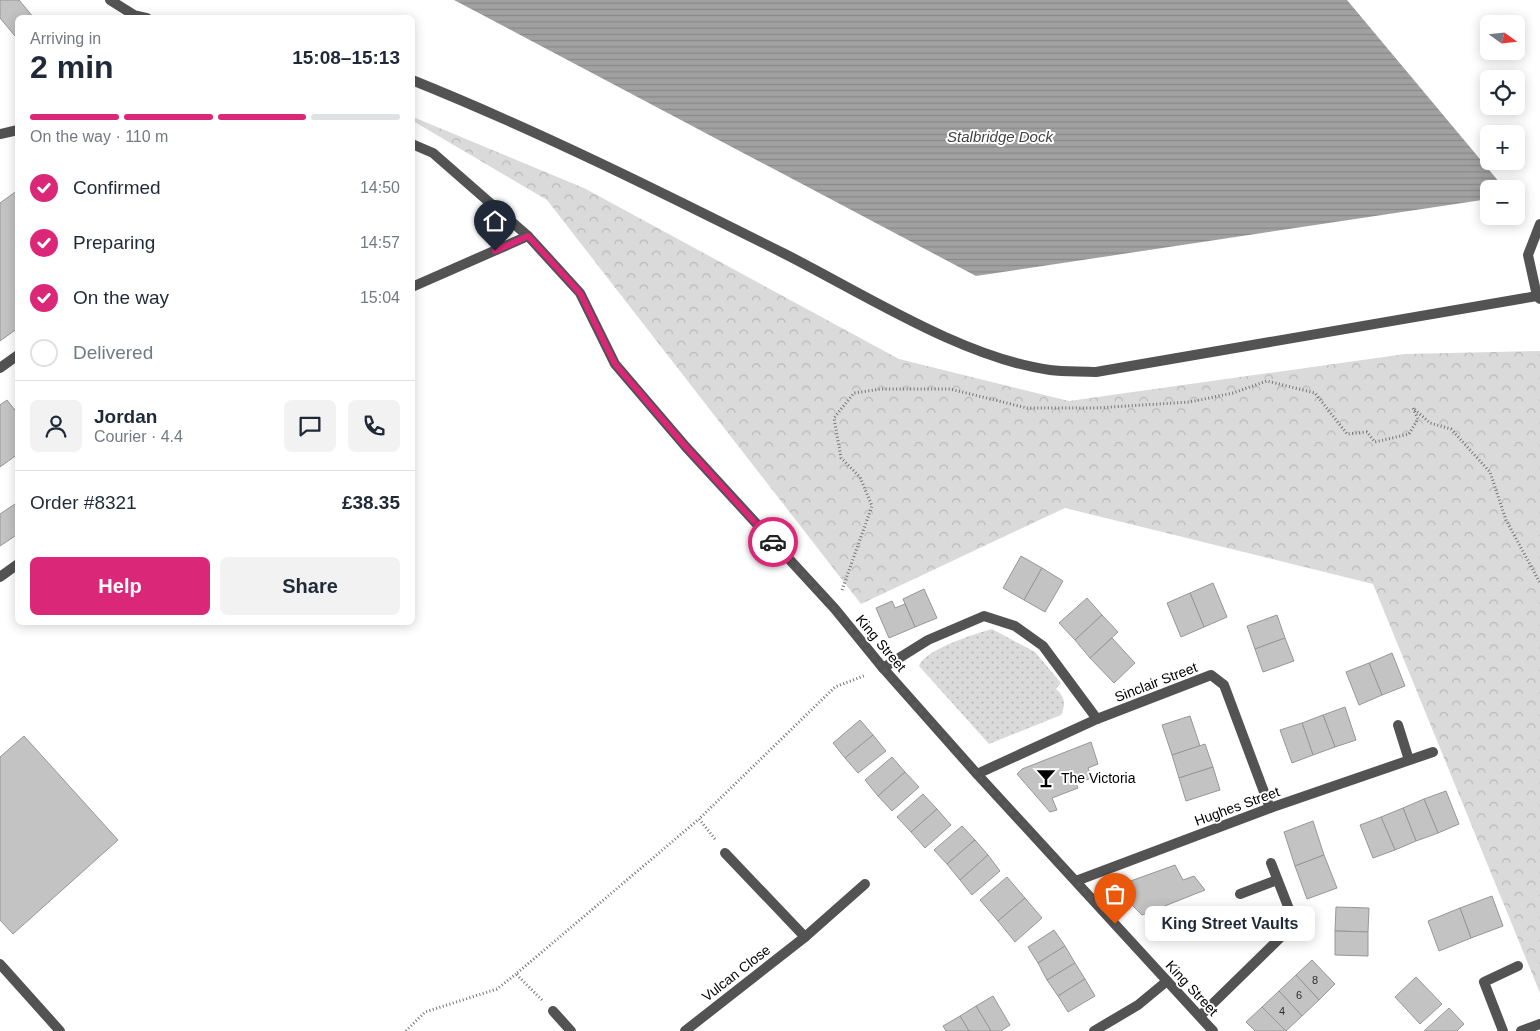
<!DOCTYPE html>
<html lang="en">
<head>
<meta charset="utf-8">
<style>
	body { margin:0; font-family:Helvetica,sans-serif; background:#f2f2f3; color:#1f2937; height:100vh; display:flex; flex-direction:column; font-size:19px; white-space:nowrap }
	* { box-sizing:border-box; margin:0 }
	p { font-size:16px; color:#747a83 }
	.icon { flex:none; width:28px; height:28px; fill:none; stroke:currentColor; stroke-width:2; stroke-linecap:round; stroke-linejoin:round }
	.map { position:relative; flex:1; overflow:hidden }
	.sheet { position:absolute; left:15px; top:15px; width:400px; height:610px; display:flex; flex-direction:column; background:#fff; border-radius:8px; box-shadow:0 2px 12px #0003 }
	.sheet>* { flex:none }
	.needle { width:32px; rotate:105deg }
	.controls { position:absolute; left:1480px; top:15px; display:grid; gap:10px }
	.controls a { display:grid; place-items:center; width:45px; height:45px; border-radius:8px; background:#fff; box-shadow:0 2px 12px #0003; font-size:25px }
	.pin { position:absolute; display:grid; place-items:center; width:42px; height:42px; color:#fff; margin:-51px -21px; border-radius:50% 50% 50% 0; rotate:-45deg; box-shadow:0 0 5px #0007 }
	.pin .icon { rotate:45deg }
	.courier { position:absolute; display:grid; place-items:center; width:50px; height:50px; margin:-25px; border:4px solid #db2777; border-radius:50%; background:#fff; color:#222; box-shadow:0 1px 6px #0007 }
	.bubble { position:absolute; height:35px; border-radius:8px; background:#fff; box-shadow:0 2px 12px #0003; font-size:16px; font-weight:700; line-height:35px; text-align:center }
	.headline em { font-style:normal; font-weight:700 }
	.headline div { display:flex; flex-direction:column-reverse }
	.headline { display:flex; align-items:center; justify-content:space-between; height:85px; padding:0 15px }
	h1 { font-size:32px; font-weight:700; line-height:38px }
	.bar { display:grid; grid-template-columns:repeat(4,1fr); gap:8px 5px; align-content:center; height:60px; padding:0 15px }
	.bar i { height:6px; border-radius:4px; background:#e0e1e3 }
	.bar .active { background:#db2777 }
	.bar p { grid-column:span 4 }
	.line { display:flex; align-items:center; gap:12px; padding:0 15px; border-top:1px solid #e0e1e3 }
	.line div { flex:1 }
	.round { display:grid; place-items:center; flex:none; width:52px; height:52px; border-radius:8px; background:#f2f2f3 }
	ol { padding:0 15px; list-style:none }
	li { display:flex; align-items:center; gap:15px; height:55px }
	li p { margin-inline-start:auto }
	li .icon { padding:5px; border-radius:50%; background:#db2777; color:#fff; stroke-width:4 }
	li:last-child { color:#747a83 }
	li i { width:28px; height:28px; border:2px solid #e0e1e3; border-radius:50% }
	.primary-button { display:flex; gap:10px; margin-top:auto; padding:10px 15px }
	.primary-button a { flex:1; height:58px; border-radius:8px; background:#db2777; color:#fff; font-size:20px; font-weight:700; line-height:58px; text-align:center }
	.primary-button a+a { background:#f2f2f3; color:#1f2937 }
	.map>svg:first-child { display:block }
	.grass { fill:url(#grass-dots) }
	.forest { fill:url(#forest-crowns) }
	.water { fill:url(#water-rules) }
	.building { fill:#c3c3c3; stroke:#979797 }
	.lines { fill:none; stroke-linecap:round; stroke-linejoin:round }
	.path { stroke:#757575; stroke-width:3; stroke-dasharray:1 2.5; stroke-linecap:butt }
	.lane { stroke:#535353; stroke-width:10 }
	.street { stroke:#535353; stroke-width:10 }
	.done { stroke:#595959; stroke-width:5; stroke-dasharray:0 9 }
	.route { stroke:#db2777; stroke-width:6 }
	.labels { text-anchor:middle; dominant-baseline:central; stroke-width:4; stroke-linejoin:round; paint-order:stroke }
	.number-label { font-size:11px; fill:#313131 }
	.street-label { font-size:14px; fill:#000; stroke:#fff }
	.poi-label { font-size:14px; fill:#000; stroke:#fff; text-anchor:start }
	.water-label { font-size:15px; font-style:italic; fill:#424242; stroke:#fff }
</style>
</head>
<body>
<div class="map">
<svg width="1540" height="1031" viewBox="0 0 1540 1031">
	<defs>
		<pattern id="grass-dots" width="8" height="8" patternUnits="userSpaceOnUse" patternTransform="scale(1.25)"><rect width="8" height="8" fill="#dadada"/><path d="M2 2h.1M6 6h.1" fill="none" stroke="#b9b9b9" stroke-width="1.8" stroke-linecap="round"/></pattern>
		<pattern id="forest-crowns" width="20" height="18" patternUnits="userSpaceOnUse" patternTransform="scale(1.25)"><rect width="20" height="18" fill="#dadada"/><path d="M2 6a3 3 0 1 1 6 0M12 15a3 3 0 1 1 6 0" fill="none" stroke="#b9b9b9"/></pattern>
		<pattern id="water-rules" width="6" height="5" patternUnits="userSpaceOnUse" patternTransform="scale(1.25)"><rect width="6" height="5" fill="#a1a1a1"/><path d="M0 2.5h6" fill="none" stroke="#898989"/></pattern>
	</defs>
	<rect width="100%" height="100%" fill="#fff"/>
	<!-- grass -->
	<path class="grass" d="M 992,629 L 1035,652 L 1061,683 L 1056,689 C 1065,697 1066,704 1061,715 L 989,744 L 919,666 C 925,649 975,634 992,629 Z"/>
	<!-- forest -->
	<path class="forest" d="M 413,117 L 584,188 L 899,359 L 1069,401 L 1405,354 L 1540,351 L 1540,993 L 1373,584 L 1065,508 L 861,604 L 547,200 L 413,121 Z"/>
	<!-- water -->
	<path class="water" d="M 454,0 L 1347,0 L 1505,189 L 1489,189 L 1489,199 L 976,276 Z"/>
	<!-- building -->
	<g class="building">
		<path d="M 0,0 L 19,0 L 34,18 L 18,18 L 18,33 L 15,36 L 0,18 Z"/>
		<path d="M 18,190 L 18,328 L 0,341 L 0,203 Z"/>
		<path d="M 7,400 L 18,414 L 18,454 L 0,467 L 0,405 Z"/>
		<path d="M 18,502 L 18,534 L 0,546 L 0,514 Z"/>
		<path d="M 1021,556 L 1042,568 L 1024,600 L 1003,588 Z"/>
		<path d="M 1042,568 L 1063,581 L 1045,612 L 1024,600 Z"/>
		<path d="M 1213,583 L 1227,617 L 1204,627 L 1190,593 Z"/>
		<path d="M 924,589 L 937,618 L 915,627 L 903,599 Z"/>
		<path d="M 1190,593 L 1204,627 L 1181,637 L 1167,603 Z"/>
		<path d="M 1087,598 L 1102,615 L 1075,640 L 1059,623 Z"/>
		<path d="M 892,601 L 895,608 L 905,604 L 915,627 L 889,638 L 876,608 Z"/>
		<path d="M 1102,615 L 1118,632 L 1090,658 L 1075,640 Z"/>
		<path d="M 1277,615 L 1285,638 L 1255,649 L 1247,626 Z"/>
		<path d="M 1112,638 L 1135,663 L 1114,683 L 1090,658 Z"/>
		<path d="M 1285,638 L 1294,661 L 1263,672 L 1255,649 Z"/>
		<path d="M 1392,653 L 1405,686 L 1382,695 L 1369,663 Z"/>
		<path d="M 1369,663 L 1382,695 L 1359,705 L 1346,672 Z"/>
		<path d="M 1345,707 L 1356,740 L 1335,747 L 1323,715 Z"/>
		<path d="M 1323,715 L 1335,747 L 1313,755 L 1302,723 Z"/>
		<path d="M 1190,716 L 1200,746 L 1172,755 L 1162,725 Z"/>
		<path d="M 860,720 L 873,735 L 845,758 L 833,743 Z"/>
		<path d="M 1302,723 L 1313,755 L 1292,763 L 1280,730 Z"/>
		<path d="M 873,735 L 886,751 L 858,773 L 845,758 Z"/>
		<path d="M 24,736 L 118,840 L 13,934 L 0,920 L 0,757 Z"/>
		<path d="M 1091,742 L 1098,764 L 1088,768 L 1092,778 L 1076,783 L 1078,788 L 1052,798 L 1057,810 L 1050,812 L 1017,774 L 1022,769 Z"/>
		<path d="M 1205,744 L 1213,767 L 1179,778 L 1172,755 Z"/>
		<path d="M 892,757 L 905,772 L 878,796 L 865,780 Z"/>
		<path d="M 1213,767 L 1220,790 L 1186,801 L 1179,778 Z"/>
		<path d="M 905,772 L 919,787 L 892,811 L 878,796 Z"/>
		<path d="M 1446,791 L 1459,824 L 1438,833 L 1424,799 Z"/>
		<path d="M 923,794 L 937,809 L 911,832 L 897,817 Z"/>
		<path d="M 1424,799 L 1438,833 L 1416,841 L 1403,808 Z"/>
		<path d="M 1403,808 L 1416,841 L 1395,850 L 1381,817 Z"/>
		<path d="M 937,809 L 951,825 L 925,848 L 911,832 Z"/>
		<path d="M 1381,817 L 1395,850 L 1373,858 L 1360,825 Z"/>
		<path d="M 1313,821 L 1324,855 L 1295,866 L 1284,832 Z"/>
		<path d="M 962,826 L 975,840 L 947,864 L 934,850 Z"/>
		<path d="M 975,840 L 988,855 L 960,880 L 947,864 Z"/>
		<path d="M 988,855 L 1000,871 L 972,895 L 960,880 Z"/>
		<path d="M 1324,855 L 1337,888 L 1307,899 L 1295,866 Z"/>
		<path d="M 1175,865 L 1183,880 L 1194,876 L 1205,890 L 1142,915 L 1114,887 Z"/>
		<path d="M 1007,877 L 1025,898 L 998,921 L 980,900 Z"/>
		<path d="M 1492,896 L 1503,926 L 1471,938 L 1460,908 Z"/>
		<path d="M 1025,898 L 1042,918 L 1015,942 L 998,921 Z"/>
		<path d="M 1336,907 L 1369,908 L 1368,932 L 1335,931 Z"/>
		<path d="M 1460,908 L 1471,938 L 1439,951 L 1428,921 Z"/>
		<path d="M 1054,930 L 1065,946 L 1038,963 L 1028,947 Z"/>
		<path d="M 1335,931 L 1368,932 L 1368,956 L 1335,955 Z"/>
		<path d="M 1065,946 L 1075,963 L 1047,980 L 1038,963 Z"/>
		<path d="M 1312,960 L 1335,984 L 1319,1000 L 1296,975 Z"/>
		<path d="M 1075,963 L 1085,979 L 1058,996 L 1047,980 Z"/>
		<path d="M 1296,975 L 1319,1000 L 1302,1016 L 1279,991 Z"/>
		<path d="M 1416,977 L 1442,1004 L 1420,1024 L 1395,997 Z"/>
		<path d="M 1085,979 L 1095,996 L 1068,1012 L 1058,996 Z"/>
		<path d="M 1279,991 L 1302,1016 L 1286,1031 L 1262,1007 Z"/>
		<path d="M 993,996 L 1010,1025 L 1001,1031 L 991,1031 L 976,1006 Z"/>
		<path d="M 976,1006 L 991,1031 L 969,1031 L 960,1016 Z"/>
		<path d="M 1262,1007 L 1286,1031 L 1255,1031 L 1246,1022 Z"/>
		<path d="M 1449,1008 L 1464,1024 L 1457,1031 L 1424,1031 Z"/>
		<path d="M 960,1016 L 969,1031 L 946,1031 L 943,1026 Z"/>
	</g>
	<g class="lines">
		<!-- path -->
		<g class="path">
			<path d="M 842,590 L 872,506 L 860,477 L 841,458 L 834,418 L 854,393 L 881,389 L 950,389 L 1027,408 L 1096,408 L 1190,402 L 1233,393 L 1267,381 L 1315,393 L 1347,434 L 1367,432 L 1375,442 L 1409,434 L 1418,419 L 1413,408 L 1430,423 L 1451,429 L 1490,472 L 1506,520 L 1540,583"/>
			<path d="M 715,839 L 699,819 L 835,687 L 866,675"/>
			<path d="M 542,1000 L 516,974 L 699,819"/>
			<path d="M 406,1031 L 425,1012 L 497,989 L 516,974"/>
		</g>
		<!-- lane -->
		<g class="lane">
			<path d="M 110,0 L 134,15 L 147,18"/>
			<path d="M 412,80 C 539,131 663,193 785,254 C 864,294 963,358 1050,370 C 1065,372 1081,371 1096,372 L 1537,296"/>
			<path d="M 0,134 L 18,130"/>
			<path d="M 412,144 L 433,153 L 528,236"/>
			<path d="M 1540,224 L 1528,255 L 1537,296 L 1540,299"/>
			<path d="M 0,368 L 18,355"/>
		</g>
		<!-- street -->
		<g class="street">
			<path d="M 412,287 L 528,236 L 580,293 L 615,364 L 686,447 L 835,609 L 883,668 L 977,774 L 1213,1031"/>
			<path d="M 0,577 L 18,564"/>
			<path d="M 883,668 L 928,640 L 984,616 L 1015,626 L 1043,646 L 1097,719"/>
			<path d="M 1398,725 L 1409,760"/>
			<path d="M 977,774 L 1097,719 L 1211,675 L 1224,685 L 1270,808"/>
			<path d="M 725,853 L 805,937"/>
			<path d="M 1076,881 L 1270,808 L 1433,752"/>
			<path d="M 1240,894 L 1277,880"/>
			<path d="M 0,964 L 60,1031"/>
			<path d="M 553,1011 L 571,1031"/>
			<path d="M 1200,1016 L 1282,936 L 1289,909 L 1271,863"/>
			<path d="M 685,1031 L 805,937 L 865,884"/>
			<path d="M 1094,1031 L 1138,1005 L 1167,981"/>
			<path d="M 1503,1031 L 1484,982 L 1518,966"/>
			<path d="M 1521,1031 L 1540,1024"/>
		</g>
	</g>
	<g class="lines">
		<!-- done -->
		<path class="done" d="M 773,542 L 835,609 L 882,668 L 965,761 L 1115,924"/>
		<!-- route -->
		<path class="route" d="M 495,251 L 528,236 L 580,293 L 615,364 L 686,447 L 773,542"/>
	</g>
	<!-- icons -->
	<defs>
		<symbol id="bar-bare" viewBox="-9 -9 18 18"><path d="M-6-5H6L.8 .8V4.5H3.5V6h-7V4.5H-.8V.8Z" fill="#000" stroke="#fff" stroke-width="2.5" paint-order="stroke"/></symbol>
	</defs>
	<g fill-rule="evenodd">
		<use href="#bar-bare" x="1032" y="764" width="28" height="28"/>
	</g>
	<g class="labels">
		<!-- number labels -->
		<g class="number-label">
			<text x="1315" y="980">8</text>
			<text x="1299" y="995">6</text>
			<text x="1282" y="1011">4</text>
		</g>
		<!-- street labels -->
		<g class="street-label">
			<text transform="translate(881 643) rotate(50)">King Street</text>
			<text transform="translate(1156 682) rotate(-21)">Sinclair Street</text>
			<text transform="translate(1237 806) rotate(-20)">Hughes Street</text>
			<text transform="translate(736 973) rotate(-38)">Vulcan Close</text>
			<text transform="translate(1192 988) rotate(47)">King Street</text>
		</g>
		<!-- poi labels -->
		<g class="poi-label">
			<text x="1061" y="778">The Victoria</text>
		</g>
		<!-- water labels -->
		<g class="water-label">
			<text x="1000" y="136">Stalbridge Dock</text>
		</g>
	</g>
</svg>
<div class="controls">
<a><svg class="needle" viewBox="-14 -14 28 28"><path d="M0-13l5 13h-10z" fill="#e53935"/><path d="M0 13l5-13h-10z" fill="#747a83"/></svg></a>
<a><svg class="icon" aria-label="locate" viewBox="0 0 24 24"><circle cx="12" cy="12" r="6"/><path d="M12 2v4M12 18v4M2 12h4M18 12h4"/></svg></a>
<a>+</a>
<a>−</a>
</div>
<div class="pin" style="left:1115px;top:924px;background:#ea580c"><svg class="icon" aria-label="bag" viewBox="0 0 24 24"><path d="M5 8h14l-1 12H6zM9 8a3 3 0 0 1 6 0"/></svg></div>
<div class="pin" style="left:495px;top:251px;background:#1f2937"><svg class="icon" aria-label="home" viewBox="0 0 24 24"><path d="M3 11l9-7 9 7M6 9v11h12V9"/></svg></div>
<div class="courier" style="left:773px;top:542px"><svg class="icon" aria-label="car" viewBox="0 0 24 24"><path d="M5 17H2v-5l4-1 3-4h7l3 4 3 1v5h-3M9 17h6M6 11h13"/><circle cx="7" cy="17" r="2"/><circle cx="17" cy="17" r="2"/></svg></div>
<div class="bubble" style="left:1145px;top:906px;width:170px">King Street Vaults</div>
<section class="sheet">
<div class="headline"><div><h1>2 min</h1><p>Arriving in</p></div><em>15:08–15:13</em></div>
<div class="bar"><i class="active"></i><i class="active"></i><i class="active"></i><i></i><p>On the way · 110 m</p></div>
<ol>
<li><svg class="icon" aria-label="check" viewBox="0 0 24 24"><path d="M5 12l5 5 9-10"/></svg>Confirmed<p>14:50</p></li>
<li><svg class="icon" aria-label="check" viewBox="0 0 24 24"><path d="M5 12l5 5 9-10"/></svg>Preparing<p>14:57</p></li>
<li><svg class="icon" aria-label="check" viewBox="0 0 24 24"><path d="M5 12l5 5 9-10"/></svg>On the way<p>15:04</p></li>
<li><i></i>Delivered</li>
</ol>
<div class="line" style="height:90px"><a class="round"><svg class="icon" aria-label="person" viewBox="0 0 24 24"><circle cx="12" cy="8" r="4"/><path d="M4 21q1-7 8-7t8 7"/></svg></a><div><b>Jordan</b><p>Courier · 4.4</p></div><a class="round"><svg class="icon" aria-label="chat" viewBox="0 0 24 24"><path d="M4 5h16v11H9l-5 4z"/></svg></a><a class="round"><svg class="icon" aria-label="phone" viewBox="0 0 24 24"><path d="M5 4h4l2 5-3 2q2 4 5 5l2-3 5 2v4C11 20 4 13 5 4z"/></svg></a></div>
<div class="line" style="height:65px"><div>Order #8321</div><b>£38.35</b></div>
<div class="primary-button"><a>Help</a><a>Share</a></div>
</section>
</div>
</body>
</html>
